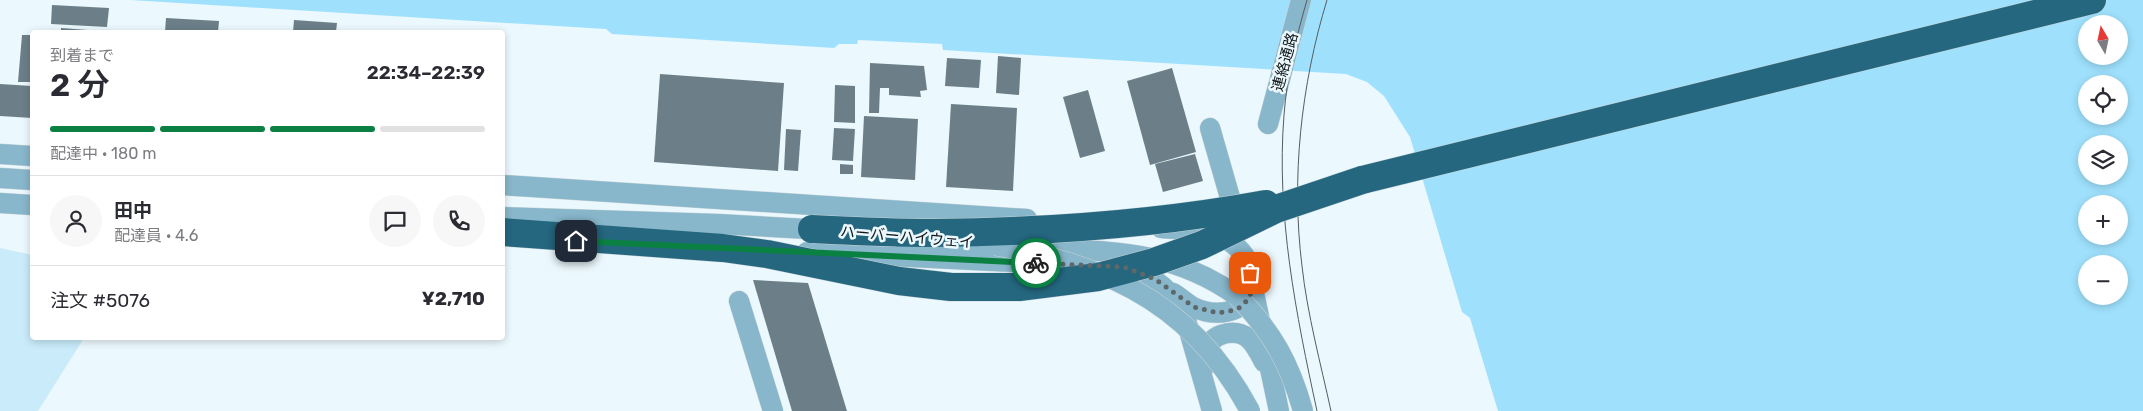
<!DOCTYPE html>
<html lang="ja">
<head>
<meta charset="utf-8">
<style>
	body { margin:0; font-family:Rubik,"Noto Sans JP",sans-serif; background:#f7f7f7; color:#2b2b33; height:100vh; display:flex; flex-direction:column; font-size:19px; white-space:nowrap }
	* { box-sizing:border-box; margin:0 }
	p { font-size:16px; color:#7c7c81 }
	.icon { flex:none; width:28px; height:28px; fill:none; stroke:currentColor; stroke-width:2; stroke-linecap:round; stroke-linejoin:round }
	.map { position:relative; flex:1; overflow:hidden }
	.details { position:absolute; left:30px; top:30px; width:475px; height:310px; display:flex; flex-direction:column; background:#fff; border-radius:5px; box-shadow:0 2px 8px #0003 }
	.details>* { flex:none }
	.needle { width:32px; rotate:351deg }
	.buttons { position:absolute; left:2078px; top:15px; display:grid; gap:10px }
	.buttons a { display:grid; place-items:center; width:50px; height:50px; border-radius:50%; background:#fff; box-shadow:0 2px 8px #0003; font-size:25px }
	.pin { position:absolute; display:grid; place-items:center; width:42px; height:42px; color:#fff; margin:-21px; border-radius:10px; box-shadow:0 2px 8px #0006 }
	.courier { position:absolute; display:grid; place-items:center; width:50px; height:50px; margin:-25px; border:4px solid #0b8043; border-radius:50%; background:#fff; color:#222; box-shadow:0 1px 6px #0007 }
	.summary em { font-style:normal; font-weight:600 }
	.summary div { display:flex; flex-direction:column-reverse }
	.summary { display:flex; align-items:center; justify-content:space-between; height:85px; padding:0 20px }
	h1 { font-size:32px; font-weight:600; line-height:38px }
	.bar { display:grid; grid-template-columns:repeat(4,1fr); gap:8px 5px; align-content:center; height:60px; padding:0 20px }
	.bar i { height:6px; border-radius:4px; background:#e1e1e2 }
	.bar .selected { background:#0b8043 }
	.bar p { grid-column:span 4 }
	.line { display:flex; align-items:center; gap:12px; padding:0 20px; border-top:1px solid #e1e1e2 }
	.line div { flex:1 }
	.round { display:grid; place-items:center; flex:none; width:52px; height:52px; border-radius:26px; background:#f7f7f7 }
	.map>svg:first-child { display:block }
	.green { fill:#c9ebfa }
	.water { fill:#9fe1fd; fill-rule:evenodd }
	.building { fill:#6c7f88 }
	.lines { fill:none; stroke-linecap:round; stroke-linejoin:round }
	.minor-casing { stroke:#c8d4d9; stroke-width:21 }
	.highway-casing { stroke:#c8d4d9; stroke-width:29 }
	.minor { stroke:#88b6ca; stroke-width:20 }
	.highway { stroke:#24677f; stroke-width:28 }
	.tram { stroke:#545d61; stroke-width:1 }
	.minor-bridge-casing { stroke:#c8d4d9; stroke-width:21; stroke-linecap:butt }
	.highway-bridge-casing { stroke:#c8d4d9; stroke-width:29; stroke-linecap:butt }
	.minor-bridge { stroke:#88b6ca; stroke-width:20 }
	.highway-bridge { stroke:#24677f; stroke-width:28 }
	.done { stroke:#5e686b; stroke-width:5; stroke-dasharray:0 9 }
	.route { stroke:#0b8043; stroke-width:6 }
	.labels { text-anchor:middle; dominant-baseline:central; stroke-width:5; stroke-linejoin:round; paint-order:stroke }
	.street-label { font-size:15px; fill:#121a1d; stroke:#ebf8fd }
</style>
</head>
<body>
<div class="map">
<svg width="2143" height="411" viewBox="0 0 2143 411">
	<rect width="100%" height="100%" fill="#ebf8fd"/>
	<!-- green -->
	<path class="green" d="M 0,248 L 32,255 L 32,338 L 84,338 L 38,411 L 0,411 Z"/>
	<!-- water -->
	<path class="water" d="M 130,0 L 2143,0 L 2143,411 L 1498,411 L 1470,318 L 1462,312 L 1410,137 L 1384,96 L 1367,82 L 1346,74 L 943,50 L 942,44 L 858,40 L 857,44 L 839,44 L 834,48 L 612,34 L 606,29 ZM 2086,24 L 2119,24 L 2119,56 L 2086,56 ZM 2086,84 L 2119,84 L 2119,116 L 2086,116 ZM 2086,144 L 2119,144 L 2119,176 L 2086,176 ZM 2086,204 L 2119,204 L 2119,236 L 2086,236 ZM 2086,264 L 2119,264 L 2119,296 L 2086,296 Z"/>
	<!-- building -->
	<g class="building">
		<path d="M 52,5 L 109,8 L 107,27 L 51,24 Z"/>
		<path d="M 166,18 L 219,21 L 218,32 L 165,32 Z"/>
		<path d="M 294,20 L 337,23 L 336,32 L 293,32 Z"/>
		<path d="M 61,28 L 101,31 L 101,32 L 61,32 Z"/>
		<path d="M 22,35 L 32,35 L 32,82 L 18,82 Z"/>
		<path d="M 998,56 L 1021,58 L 1019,95 L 996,93 Z"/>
		<path d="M 947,58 L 981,60 L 979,88 L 945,86 Z"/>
		<path d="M 870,63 L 924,66 L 927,90 L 920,91 L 921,97 L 889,95 L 889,88 L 880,88 L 879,113 L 869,113 Z"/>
		<path d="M 1172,68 L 1196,152 L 1150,165 L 1127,81 Z"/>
		<path d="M 660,74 L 784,83 L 778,171 L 654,162 Z"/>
		<path d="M 0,84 L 32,86 L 32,118 L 0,116 Z"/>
		<path d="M 835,85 L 855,86 L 855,123 L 834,122 Z"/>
		<path d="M 1088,90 L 1105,151 L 1080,158 L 1063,97 Z"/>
		<path d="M 951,104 L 1017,108 L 1013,191 L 946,187 Z"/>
		<path d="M 864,116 L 918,119 L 915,180 L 861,177 Z"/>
		<path d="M 834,128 L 855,129 L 853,161 L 832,160 Z"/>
		<path d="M 786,129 L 801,130 L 798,171 L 784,170 Z"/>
		<path d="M 1195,154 L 1203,181 L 1163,192 L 1155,164 Z"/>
		<path d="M 840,164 L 853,165 L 853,174 L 840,174 Z"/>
		<path d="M 753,280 L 808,283 L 847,411 L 792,411 Z"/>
	</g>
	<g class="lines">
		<defs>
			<g id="minor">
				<path d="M 1268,124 L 1301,0"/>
				<path d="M 1210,128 L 1237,222"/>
				<path d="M 0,154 L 32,156"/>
				<path d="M 0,178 L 32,180"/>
				<path d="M 502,185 L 1027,219"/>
				<path d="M 0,203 L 32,205"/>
				<path d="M 1161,228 C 1193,231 1229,228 1247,260 L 1279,411"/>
				<path d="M 1028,247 C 1107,252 1170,248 1237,296"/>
				<path d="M 807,252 L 1055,264"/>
				<path d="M 1126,267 C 1157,278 1173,290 1186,320 L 1212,411"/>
				<path d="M 1173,293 C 1180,297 1186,303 1193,307 C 1214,317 1243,315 1251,291"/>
				<path d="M 739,301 L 773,411"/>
				<path d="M 1206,365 C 1206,359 1207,351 1209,345 C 1216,332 1237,329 1248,338 C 1255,344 1260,354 1264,362"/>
			</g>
			<path id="highway" d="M 1362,180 L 2092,0"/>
		</defs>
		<!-- minor casing -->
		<use href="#minor" class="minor-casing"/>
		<!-- highway casing -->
		<use href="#highway" class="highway-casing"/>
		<!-- minor -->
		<use href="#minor" class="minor"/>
		<!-- highway -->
		<use href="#highway" class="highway"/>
		<!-- tram -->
		<g class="tram">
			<path d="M 1307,0 C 1296,38 1287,76 1284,115 C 1276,215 1296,314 1317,411"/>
			<path d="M 1327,0 C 1301,85 1291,178 1302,266 C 1307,313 1321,365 1331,411"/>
		</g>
		<defs>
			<g id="minor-bridge">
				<path d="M 502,217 L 718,224 L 826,230"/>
				<path d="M 969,241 C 1093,260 1188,294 1250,411"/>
				<path d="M 906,245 L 984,253"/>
				<path d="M 1237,296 C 1272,331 1290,364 1303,411"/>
			</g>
			<g id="highway-bridge">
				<path d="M 812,229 C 852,231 893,233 933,233 C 1044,232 1157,224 1266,204"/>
				<path d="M 502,232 L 723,248 L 767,254 L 899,281 L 951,287 L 1019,287 L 1098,277 L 1154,262 L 1202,245 L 1276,209 L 1362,180"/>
			</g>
		</defs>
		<!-- minor-bridge casing -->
		<use href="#minor-bridge" class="minor-bridge-casing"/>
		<!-- highway-bridge casing -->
		<use href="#highway-bridge" class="highway-bridge-casing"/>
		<!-- minor-bridge -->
		<use href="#minor-bridge" class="minor-bridge"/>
		<!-- highway-bridge -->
		<use href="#highway-bridge" class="highway-bridge"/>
	</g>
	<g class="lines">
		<!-- done -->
		<path class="done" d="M 1036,263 L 1124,267 L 1155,279 L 1194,307 L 1218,313 L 1230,311 L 1241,307 L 1249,298 L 1253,287 L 1250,273"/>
		<!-- route -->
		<path class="route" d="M 576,241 L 1036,263"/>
	</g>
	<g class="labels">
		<!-- street labels -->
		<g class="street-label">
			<text transform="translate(1285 62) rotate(-75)">連絡通路</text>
			<text transform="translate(907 237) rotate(5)">ハーバーハイウェイ</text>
		</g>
	</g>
</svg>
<div class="buttons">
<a><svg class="needle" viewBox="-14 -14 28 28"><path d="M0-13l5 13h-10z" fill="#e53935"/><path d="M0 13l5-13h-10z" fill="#7c7c81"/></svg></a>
<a><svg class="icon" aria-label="locate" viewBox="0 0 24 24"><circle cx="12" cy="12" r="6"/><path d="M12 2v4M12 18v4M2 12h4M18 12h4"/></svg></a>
<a><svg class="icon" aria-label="layers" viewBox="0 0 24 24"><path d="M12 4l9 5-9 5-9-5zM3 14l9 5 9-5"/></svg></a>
<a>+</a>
<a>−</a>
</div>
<div class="pin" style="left:1250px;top:273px;background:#ea580c"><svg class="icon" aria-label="bag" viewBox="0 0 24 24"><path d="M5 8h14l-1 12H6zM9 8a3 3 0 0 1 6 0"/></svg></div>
<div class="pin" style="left:576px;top:241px;background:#1f2937"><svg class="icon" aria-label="home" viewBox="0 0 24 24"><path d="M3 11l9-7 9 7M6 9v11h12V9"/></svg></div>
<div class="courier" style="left:1036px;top:263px"><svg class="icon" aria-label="bike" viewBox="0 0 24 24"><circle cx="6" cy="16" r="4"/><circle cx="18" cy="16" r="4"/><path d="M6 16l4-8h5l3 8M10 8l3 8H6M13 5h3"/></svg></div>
<section class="details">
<div class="summary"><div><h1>2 分</h1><p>到着まで</p></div><em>22:34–22:39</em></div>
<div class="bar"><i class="selected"></i><i class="selected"></i><i class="selected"></i><i></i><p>配達中 · 180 m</p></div>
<div class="line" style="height:90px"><a class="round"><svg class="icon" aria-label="person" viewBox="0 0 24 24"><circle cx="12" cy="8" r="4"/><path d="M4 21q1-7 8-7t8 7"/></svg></a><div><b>田中</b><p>配達員 · 4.6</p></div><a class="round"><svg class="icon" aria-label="chat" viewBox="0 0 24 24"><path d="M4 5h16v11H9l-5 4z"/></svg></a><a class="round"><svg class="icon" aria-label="phone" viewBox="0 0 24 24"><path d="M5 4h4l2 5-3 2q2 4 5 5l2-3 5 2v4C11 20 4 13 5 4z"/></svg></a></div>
<div class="line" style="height:65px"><div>注文 #5076</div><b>¥2,710</b></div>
</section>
</div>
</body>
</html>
